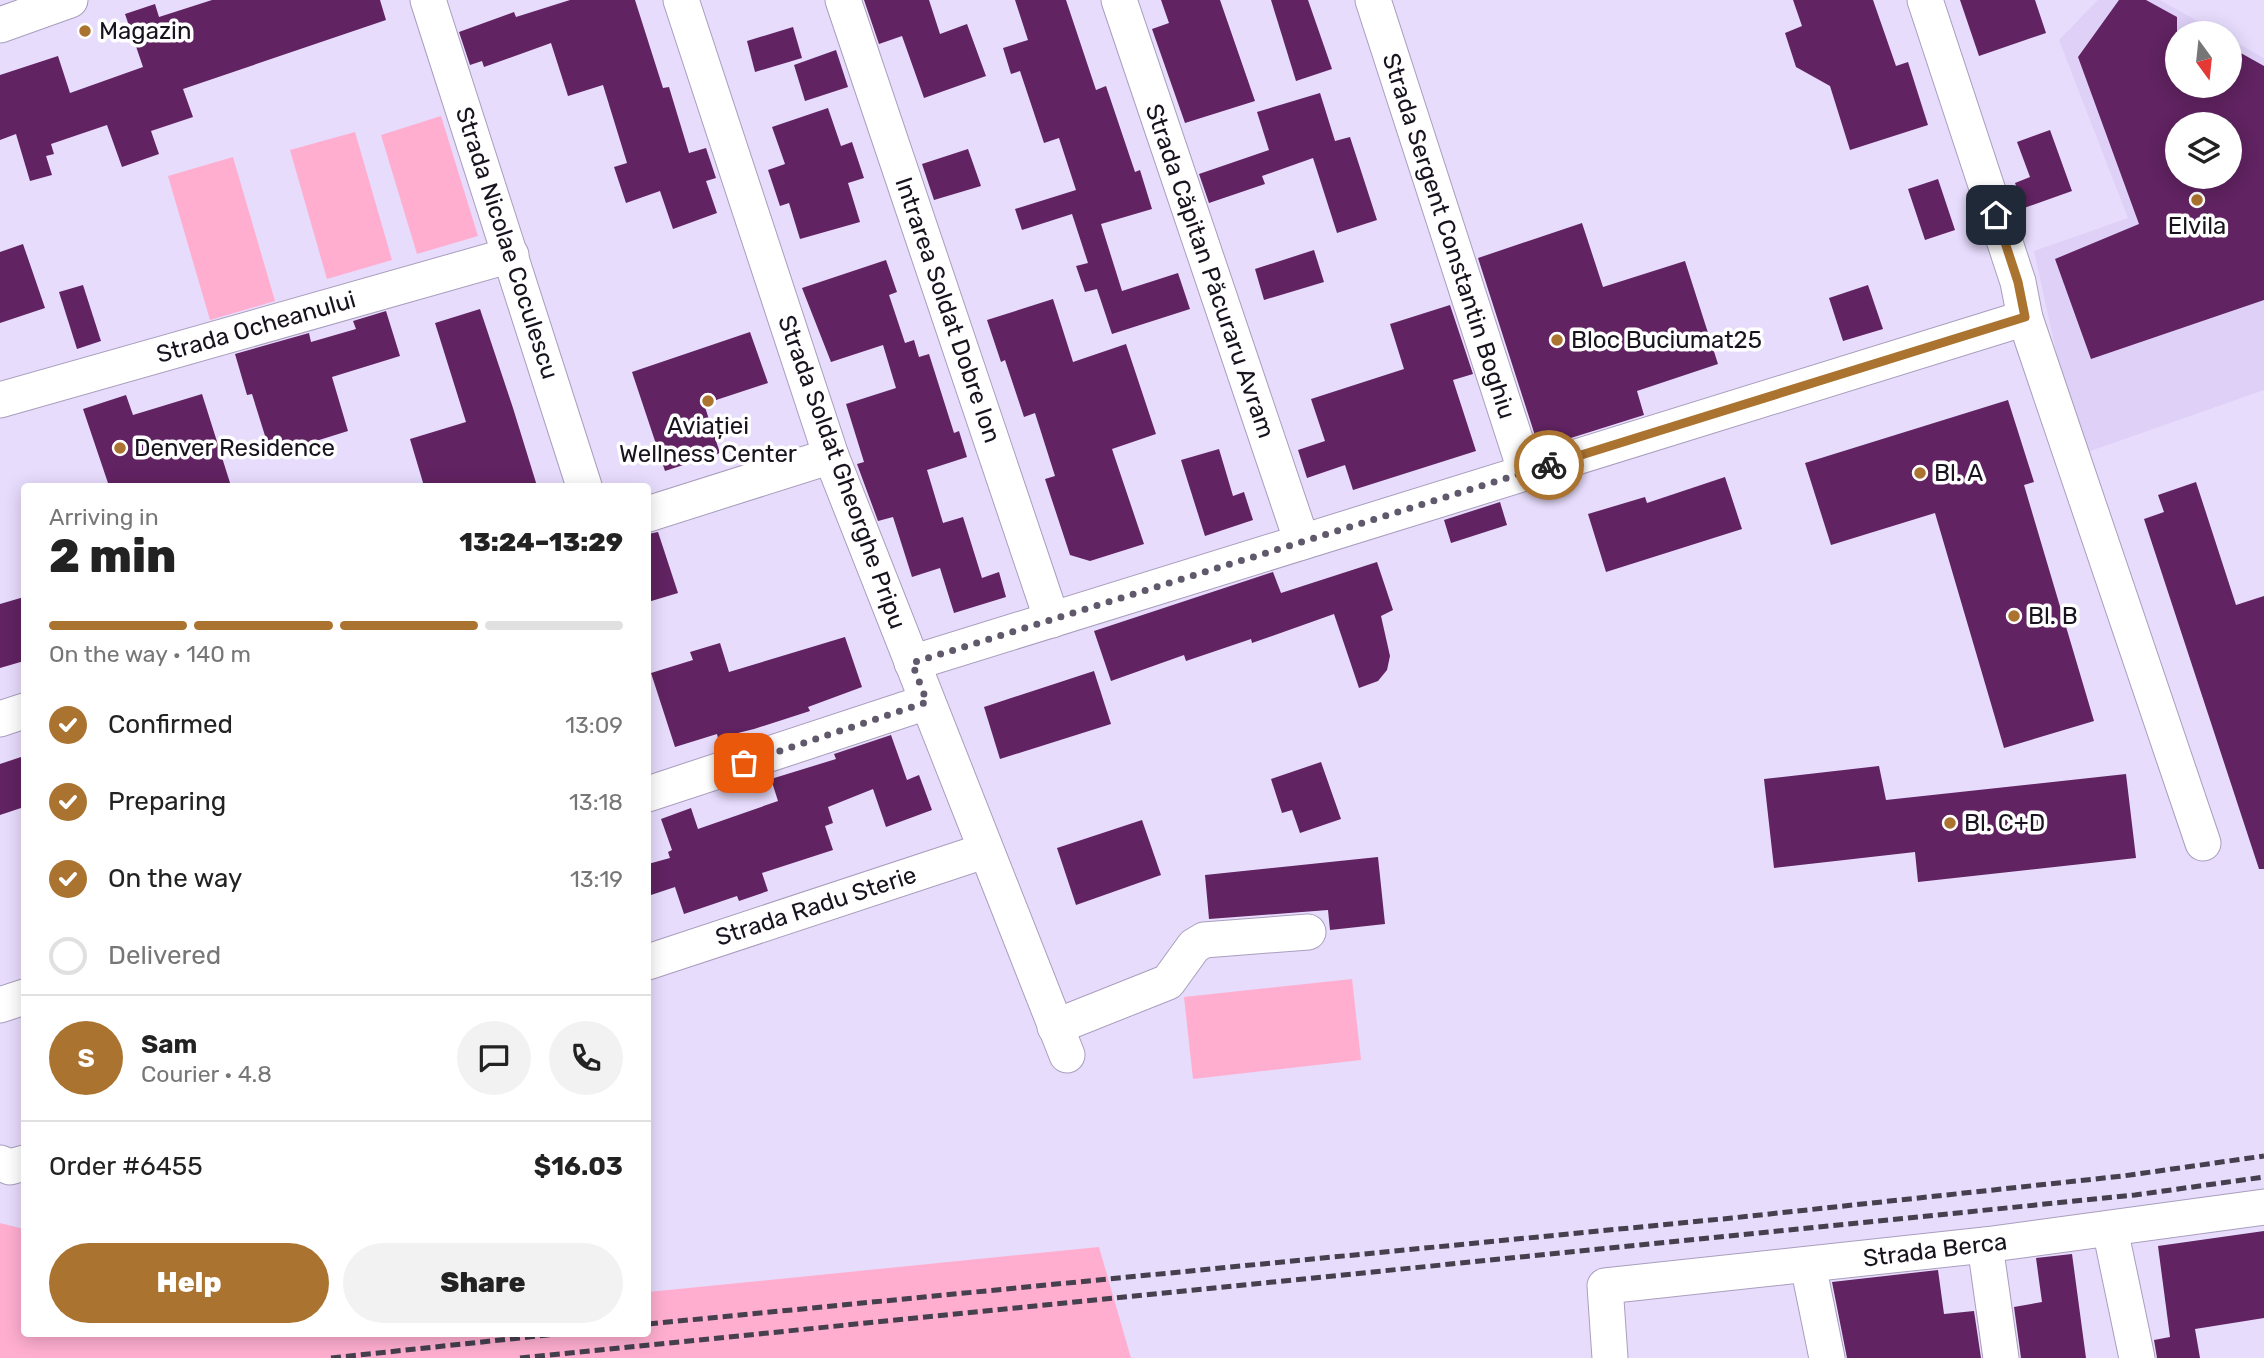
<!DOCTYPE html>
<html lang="en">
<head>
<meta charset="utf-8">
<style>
	body { margin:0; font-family:Rubik,sans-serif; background:#f2f2f2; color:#222; height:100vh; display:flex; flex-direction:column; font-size:26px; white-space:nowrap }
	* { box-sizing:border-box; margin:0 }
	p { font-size:23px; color:#767676 }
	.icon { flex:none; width:38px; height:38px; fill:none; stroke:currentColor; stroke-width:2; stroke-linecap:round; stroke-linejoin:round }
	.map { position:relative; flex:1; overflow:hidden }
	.details { position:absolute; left:21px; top:483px; width:630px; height:854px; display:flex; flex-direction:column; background:#fff; border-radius:7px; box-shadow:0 4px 18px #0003 }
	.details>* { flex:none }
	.needle { width:46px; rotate:165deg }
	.controls { position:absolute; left:2165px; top:21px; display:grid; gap:14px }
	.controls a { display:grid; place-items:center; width:77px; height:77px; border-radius:50%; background:#fff; box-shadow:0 4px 18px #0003; font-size:35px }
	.pin { position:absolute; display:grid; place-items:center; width:60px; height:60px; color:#fff; margin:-30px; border-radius:14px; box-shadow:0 4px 10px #0006 }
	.courier { position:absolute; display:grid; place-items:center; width:70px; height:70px; margin:-35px; border:5px solid #aa732f; border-radius:50%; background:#fff; color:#222; box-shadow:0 2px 9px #0007 }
	.overview em { font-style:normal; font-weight:800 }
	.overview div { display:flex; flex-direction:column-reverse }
	.overview { display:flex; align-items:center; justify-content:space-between; height:119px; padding:0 28px }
	h1 { font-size:46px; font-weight:800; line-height:52px }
	.bar { display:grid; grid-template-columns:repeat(4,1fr); gap:10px 7px; align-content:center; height:84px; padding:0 28px }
	.bar i { height:9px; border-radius:5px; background:#e0e0e0 }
	.bar .on { background:#aa732f }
	.bar p { grid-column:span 4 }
	.line { display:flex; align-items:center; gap:18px; padding:0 28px; border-top:2px solid #e0e0e0 }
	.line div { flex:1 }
	.round { display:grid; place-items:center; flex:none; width:74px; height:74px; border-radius:37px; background:#f2f2f2 }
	ol { padding:0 28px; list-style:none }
	li { display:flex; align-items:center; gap:21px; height:77px }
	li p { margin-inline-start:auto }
	li .icon { padding:7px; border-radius:50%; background:#aa732f; color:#fff; stroke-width:4 }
	li:last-child { color:#767676 }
	li i { width:38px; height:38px; border:4px solid #e0e0e0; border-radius:50% }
	.button { display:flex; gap:14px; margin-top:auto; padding:14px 28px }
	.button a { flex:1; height:80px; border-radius:42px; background:#aa732f; color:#fff; font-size:28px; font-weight:800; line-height:80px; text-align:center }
	.button a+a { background:#f2f2f2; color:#222 }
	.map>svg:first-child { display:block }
	.built { fill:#ded0f7; fill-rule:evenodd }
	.green { fill:#ffaed0 }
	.building { fill:#612362; fill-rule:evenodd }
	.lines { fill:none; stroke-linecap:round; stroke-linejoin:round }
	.street-casing { stroke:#a99ebd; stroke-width:37 }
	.street { stroke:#fff; stroke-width:35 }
	.rail { stroke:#453f4e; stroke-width:5; stroke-dasharray:10 5; stroke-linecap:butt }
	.done { stroke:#60596c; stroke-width:7; stroke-dasharray:0 12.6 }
	.route { stroke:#aa732f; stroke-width:9 }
	.poi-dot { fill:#aa732f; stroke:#fff; stroke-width:2.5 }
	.labels { text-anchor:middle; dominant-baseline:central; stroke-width:7; stroke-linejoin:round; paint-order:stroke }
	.poi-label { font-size:24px; fill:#18131e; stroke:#fff; text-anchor:start }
	.street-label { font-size:24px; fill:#18131e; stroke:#fff }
</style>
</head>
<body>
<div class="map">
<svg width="2264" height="1358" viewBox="0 0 2264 1358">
	<rect width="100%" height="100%" fill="#e7dcfc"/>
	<!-- built -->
	<path class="built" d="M 2098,0 L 2160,0 L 2219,33 L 2177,33 L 2177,86 L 2230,86 L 2230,39 L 2264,58 L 2264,390 L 2079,455 L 2034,251 L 2128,218 L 2059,40 ZM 2177,124 L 2230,124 L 2230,177 L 2177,177 Z"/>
	<!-- green -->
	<g class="green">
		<path d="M 441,116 L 478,236 L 417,254 L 381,135 Z"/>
		<path d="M 355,132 L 392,260 L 327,279 L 290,150 Z"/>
		<path d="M 233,157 L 275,301 L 210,320 L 168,176 Z"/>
		<path d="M 1352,979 L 1361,1060 L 1193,1079 L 1184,997 Z"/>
		<path d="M 0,1223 L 24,1229 L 24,1334 L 648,1334 L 648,1292 L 1099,1247 L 1131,1358 L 0,1358 Z"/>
	</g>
	<!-- building -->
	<g class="building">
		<path d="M 212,0 L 380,0 L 386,20 L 183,89 L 193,117 L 151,131 L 159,154 L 122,167 L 107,125 L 51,144 L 54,154 L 46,156 L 52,175 L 30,181 L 16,134 L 0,140 L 0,75 L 58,56 L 70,93 L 143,67 L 125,14 L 155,4 L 159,17 Z"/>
		<path d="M 570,0 L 635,0 L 663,88 L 669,87 L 689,153 L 706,148 L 716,178 L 706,181 L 717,213 L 673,229 L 660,191 L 626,203 L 614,167 L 627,163 L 603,85 L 568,96 L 551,43 L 484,67 L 482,61 L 470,65 L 459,32 L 514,12 L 516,17 Z"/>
		<path d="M 864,0 L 929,0 L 940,34 L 967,24 L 986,76 L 924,98 L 902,36 L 879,44 Z"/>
		<path d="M 1015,0 L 1066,0 L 1096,90 L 1106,86 L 1135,172 L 1140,170 L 1152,209 L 1101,224 L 1122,291 L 1178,273 L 1190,309 L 1112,334 L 1097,289 L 1085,292 L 1076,266 L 1088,263 L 1072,214 L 1022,230 L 1015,209 L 1076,190 L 1059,138 L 1044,143 L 1020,71 L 1011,74 L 1003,48 L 1028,40 Z"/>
		<path d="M 1161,0 L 1220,0 L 1255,101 L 1185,123 L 1152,29 L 1169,23 Z"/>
		<path d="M 1271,0 L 1308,0 L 1332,69 L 1296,81 Z"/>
		<path d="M 1793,0 L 1873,0 L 1896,66 L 1908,62 L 1928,125 L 1850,150 L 1830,86 L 1796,67 L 1785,33 L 1802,26 Z"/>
		<path d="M 1960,0 L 2035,0 L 2046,33 L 1979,56 Z"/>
		<path d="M 2119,0 L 2146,0 L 2177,17 L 2177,86 L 2230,86 L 2230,47 L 2264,66 L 2264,300 L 2091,359 L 2055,259 L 2139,224 L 2078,57 ZM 2177,124 L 2230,124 L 2230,177 L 2177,177 Z"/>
		<path d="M 793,27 L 802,58 L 755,72 L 747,41 Z"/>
		<path d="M 836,50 L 848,87 L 805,101 L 794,65 Z"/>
		<path d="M 1320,93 L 1335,141 L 1350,137 L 1377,220 L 1337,233 L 1313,158 L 1262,176 L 1265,184 L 1209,203 L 1199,174 L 1269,150 L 1257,112 Z"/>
		<path d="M 828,108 L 841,146 L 852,142 L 864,178 L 848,183 L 860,222 L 800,239 L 789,203 L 780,206 L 768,170 L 785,164 L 772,127 Z"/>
		<path d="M 2050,130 L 2072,191 L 2024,208 L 2015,183 L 2030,177 L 2017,142 Z"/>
		<path d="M 968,149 L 981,186 L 934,200 L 922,164 Z"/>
		<path d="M 1938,179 L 1955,230 L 1925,240 L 1908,189 Z"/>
		<path d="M 1582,223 L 1603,287 L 1685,261 L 1718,364 L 1637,391 L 1644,415 L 1539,448 L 1478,258 Z"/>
		<path d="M 23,244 L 45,308 L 0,323 L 0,252 Z"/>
		<path d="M 1314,250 L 1324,282 L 1264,300 L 1255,269 Z"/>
		<path d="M 886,260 L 897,292 L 889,295 L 905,343 L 914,340 L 919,357 L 929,354 L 954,433 L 959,431 L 967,457 L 927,470 L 943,523 L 963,517 L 982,578 L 999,572 L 1006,597 L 954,613 L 940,568 L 912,577 L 893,517 L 878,521 L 857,464 L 864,462 L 846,404 L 896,388 L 883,345 L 831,362 L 802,288 Z"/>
		<path d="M 83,285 L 101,341 L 77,349 L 59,292 Z"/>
		<path d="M 1868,285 L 1883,329 L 1843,341 L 1829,298 Z"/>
		<path d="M 1053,299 L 1073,362 L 1126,344 L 1156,434 L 1112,449 L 1144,544 L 1090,561 L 1070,555 L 1045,479 L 1055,476 L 1035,413 L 1024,417 L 1005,360 L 1001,362 L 987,320 Z"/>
		<path d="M 1450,305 L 1473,374 L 1453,380 L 1476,451 L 1353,490 L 1345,465 L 1307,478 L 1298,450 L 1325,441 L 1311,399 L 1404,369 L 1390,324 Z"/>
		<path d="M 480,309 L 513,408 L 537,486 L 424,486 L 410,439 L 466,422 L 435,323 Z"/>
		<path d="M 386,311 L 400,356 L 332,377 L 348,431 L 271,455 L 252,394 L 247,395 L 235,354 L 309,333 L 311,342 L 356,329 L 353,321 Z"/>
		<path d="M 750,332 L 768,383 L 704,404 L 720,453 L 665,471 L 632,372 Z"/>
		<path d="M 202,394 L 231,486 L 109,486 L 83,409 L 126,395 L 133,415 Z"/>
		<path d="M 2008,400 L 2034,482 L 2024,485 L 2094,721 L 2004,748 L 1935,513 L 1831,545 L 1805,463 Z"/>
		<path d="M 1219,449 L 1233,496 L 1244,492 L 1253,520 L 1205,536 L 1181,460 Z"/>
		<path d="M 1725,477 L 1742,529 L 1606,572 L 1588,514 L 1645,497 L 1647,503 Z"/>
		<path d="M 2196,482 L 2236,605 L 2264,596 L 2264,869 L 2259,869 L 2144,519 L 2164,512 L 2158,495 Z"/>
		<path d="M 1500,502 L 1507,525 L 1451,543 L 1444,520 Z"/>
		<path d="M 658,532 L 678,593 L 648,602 L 648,534 Z"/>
		<path d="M 1377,562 L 1393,610 L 1381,616 L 1390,656 L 1387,670 L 1378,681 L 1359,688 L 1334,614 L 1252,643 L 1251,639 L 1186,661 L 1184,655 L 1111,681 L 1094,631 L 1273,572 L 1281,593 Z"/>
		<path d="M 24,597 L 24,661 L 0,668 L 0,604 Z"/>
		<path d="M 845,637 L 862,687 L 808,707 L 810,711 L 754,729 L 718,738 L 717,734 L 675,747 L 651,673 L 693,660 L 690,652 L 720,643 L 729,672 Z"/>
		<path d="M 1094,671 L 1111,724 L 1000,759 L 984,707 Z"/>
		<path d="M 891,735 L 907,780 L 919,775 L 932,810 L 886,827 L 873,789 L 828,807 L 833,823 L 825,826 L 833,850 L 762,873 L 768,891 L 739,901 L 737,896 L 684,914 L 675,887 L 648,896 L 648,864 L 670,858 L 668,852 L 672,850 L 661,819 L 691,808 L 698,829 L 778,801 L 771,779 L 836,759 L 834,754 Z"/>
		<path d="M 24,756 L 24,807 L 0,815 L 0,764 Z"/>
		<path d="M 1321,762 L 1341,819 L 1300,833 L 1292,810 L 1282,813 L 1271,779 Z"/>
		<path d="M 1879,766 L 1886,800 L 2126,774 L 2136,858 L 1918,882 L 1915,852 L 1774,868 L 1764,779 Z"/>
		<path d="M 1142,820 L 1161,875 L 1076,905 L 1057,848 Z"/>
		<path d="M 1378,857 L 1385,924 L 1330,930 L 1328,910 L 1209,919 L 1205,875 Z"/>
		<path d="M 2264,1231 L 2264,1318 L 2195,1329 L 2200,1358 L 2157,1358 L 2154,1340 L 2170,1337 L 2158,1246 Z"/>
		<path d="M 2072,1254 L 2086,1358 L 2021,1358 L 2014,1307 L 2042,1302 L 2036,1258 Z"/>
		<path d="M 1938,1270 L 1944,1314 L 1974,1311 L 1981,1358 L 1847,1358 L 1832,1282 Z"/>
	</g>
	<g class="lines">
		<defs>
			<g id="street">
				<path d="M 428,0 L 584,486"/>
				<path d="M 681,0 L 831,456 L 1067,1055"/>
				<path d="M 843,0 L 1052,620"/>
				<path d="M 1119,0 L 1302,542"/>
				<path d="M 1373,0 L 1526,473"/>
				<path d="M 1925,0 L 2018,282 L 2025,318 L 2203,843"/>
				<path d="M 0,25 L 70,0"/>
				<path d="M 0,400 L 511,255"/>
				<path d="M 648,514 L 831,456"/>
				<path d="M 912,663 L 2025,318"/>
				<path d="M 0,719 L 24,711"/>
				<path d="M 648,794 L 927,702"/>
				<path d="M 648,962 L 984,851"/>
				<path d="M 0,1005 L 24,997"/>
				<path d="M 1055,1027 L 1168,982 L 1194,946 L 1204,940 L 1308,932"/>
				<path d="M 0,1163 L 10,1167 L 24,1163"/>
				<path d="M 2110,1229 L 2137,1358"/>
				<path d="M 1985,1245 L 2001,1358"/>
				<path d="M 1808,1265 L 1827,1358"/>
				<path d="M 1610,1358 L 1605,1286 L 1985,1245 L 2264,1207"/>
			</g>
		</defs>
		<!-- street casing -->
		<use href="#street" class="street-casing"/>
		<!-- street -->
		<use href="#street" class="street"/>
		<!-- rail -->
		<g class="rail">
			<path d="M 648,1324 L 1732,1218 L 2123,1176 L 2264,1156"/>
			<path d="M 331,1358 L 557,1334"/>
			<path d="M 520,1358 L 2135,1195 L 2264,1177"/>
		</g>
	</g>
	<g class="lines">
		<!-- done -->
		<path class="done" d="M 744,763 L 927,702 L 912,663 L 1549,465"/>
		<!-- route -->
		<path class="route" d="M 1549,465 L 2025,317 L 2018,282 L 1996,215"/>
	</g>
	<!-- markers -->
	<g class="poi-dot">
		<circle cx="85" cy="31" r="7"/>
		<circle cx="2197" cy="200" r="7"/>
		<circle cx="1557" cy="340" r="7"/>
		<circle cx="708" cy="401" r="7"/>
		<circle cx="120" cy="448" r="7"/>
		<circle cx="1920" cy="473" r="7"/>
		<circle cx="2014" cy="616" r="7"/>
		<circle cx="1950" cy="823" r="7"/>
	</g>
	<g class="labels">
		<!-- poi labels -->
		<g class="poi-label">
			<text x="99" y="31">Magazin</text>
			<text x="2197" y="226" text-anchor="middle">Elvila</text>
			<text x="1571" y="340">Bloc Buciumat25</text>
			<text x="708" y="426" text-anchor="middle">Aviației<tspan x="708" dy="28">Wellness Center</tspan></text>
			<text x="134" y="448">Denver Residence</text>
			<text x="1934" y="473">Bl. A</text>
			<text x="2028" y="616">Bl. B</text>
			<text x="1964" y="823">Bl. C+D</text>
		</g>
		<!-- street labels -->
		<g class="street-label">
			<text transform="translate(1449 236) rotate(72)">Strada Sergent Constantin Boghiu</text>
			<text transform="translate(507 243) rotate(72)">Strada Nicolae Coculescu</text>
			<text transform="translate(1210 271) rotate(71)">Strada Căpitan Păcuraru Avram</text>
			<text transform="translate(948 310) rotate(71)">Intrarea Soldat Dobre Ion</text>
			<text transform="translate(256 327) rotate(-16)">Strada Ocheanului</text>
			<text transform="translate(842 472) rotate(70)">Strada Soldat Gheorghe Pripu</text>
			<text transform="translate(816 906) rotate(-18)">Strada Radu Sterie</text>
			<text transform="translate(1935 1250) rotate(-7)">Strada Berca</text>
		</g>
	</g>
</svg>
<div class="controls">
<a><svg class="needle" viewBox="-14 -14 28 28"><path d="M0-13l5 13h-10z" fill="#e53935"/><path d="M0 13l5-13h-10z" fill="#767676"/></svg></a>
<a><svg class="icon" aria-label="layers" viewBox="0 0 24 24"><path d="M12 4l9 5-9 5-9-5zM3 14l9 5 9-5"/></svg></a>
</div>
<div class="pin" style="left:744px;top:763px;background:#ea580c"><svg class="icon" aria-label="bag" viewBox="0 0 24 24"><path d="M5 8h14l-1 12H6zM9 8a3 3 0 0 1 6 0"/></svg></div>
<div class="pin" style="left:1996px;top:215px;background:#1f2937"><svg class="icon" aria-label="home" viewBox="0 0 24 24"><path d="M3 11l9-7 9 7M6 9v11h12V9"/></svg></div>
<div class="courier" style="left:1549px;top:465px"><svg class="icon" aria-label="bike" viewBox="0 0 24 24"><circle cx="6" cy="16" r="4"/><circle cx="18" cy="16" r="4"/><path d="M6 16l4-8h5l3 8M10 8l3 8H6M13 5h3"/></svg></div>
<section class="details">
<div class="overview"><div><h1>2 min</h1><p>Arriving in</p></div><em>13:24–13:29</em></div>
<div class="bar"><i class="on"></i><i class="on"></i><i class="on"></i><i></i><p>On the way · 140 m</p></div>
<ol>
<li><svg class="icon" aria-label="check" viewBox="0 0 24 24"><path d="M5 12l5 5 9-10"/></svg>Confirmed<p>13:09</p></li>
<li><svg class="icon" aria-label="check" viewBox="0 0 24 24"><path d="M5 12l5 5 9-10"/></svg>Preparing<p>13:18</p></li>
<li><svg class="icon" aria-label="check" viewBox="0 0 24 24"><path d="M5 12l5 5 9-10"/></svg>On the way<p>13:19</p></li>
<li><i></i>Delivered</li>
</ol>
<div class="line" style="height:126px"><b class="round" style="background:#aa732f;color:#fff">S</b><div><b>Sam</b><p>Courier · 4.8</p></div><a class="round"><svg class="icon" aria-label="chat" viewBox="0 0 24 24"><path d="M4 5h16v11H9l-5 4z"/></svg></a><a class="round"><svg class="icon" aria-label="phone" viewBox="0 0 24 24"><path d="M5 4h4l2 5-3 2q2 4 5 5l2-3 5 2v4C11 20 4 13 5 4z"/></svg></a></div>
<div class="line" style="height:91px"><div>Order #6455</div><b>$16.03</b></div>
<div class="button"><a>Help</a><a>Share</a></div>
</section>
</div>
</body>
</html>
